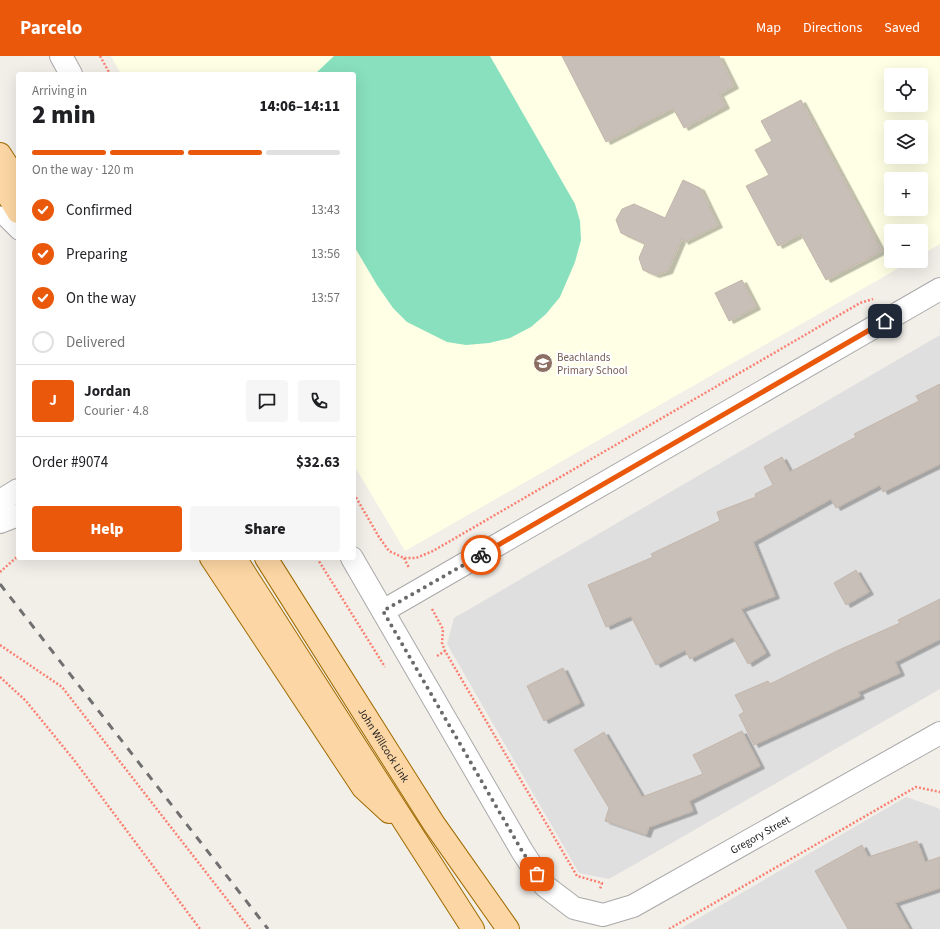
<!DOCTYPE html>
<html lang="en">
<head>
<meta charset="utf-8">
<style>
	body { margin:0; font-family:"Source Sans 3",sans-serif; background:#f6f6f6; color:#202124; height:100vh; display:flex; flex-direction:column; font-size:15px; white-space:nowrap }
	* { box-sizing:border-box; margin:0 }
	p { font-size:13px; color:#757577 }
	.icon { flex:none; width:22px; height:22px; fill:none; stroke:currentColor; stroke-width:2; stroke-linecap:round; stroke-linejoin:round }
	.map { position:relative; flex:1; overflow:hidden }
	.details { position:absolute; left:16px; top:16px; width:340px; height:488px; display:flex; flex-direction:column; background:#fff; border-radius:4px; box-shadow:0 4px 16px #0002 }
	.details>* { flex:none }
	.tools { position:absolute; left:884px; top:12px; display:grid; gap:8px }
	.tools a { display:grid; place-items:center; width:44px; height:44px; border-radius:4px; background:#fff; box-shadow:0 4px 16px #0002; font-size:20px }
	.pin { position:absolute; display:grid; place-items:center; width:34px; height:34px; color:#fff; margin:-17px; border-radius:8px; box-shadow:0 2px 6px #0006 }
	.courier { position:absolute; display:grid; place-items:center; width:40px; height:40px; margin:-20px; border:3px solid #ea580c; border-radius:50%; background:#fff; color:#222; box-shadow:0 1px 5px #0007 }
	.head em { font-style:normal; font-weight:800 }
	.head div { display:flex; flex-direction:column-reverse }
	.head { display:flex; align-items:center; justify-content:space-between; height:68px; padding:0 16px }
	h1 { font-size:26px; font-weight:800; line-height:30px }
	.bar { display:grid; grid-template-columns:repeat(4,1fr); gap:6px 4px; align-content:center; height:48px; padding:0 16px }
	.bar i { height:5px; border-radius:3px; background:#e0e0e0 }
	.bar .on { background:#ea580c }
	.bar p { grid-column:span 4 }
	.line { display:flex; align-items:center; gap:10px; padding:0 16px; border-top:1px solid #e0e0e0 }
	.line div { flex:1 }
	.round { display:grid; place-items:center; flex:none; width:42px; height:42px; border-radius:4px; background:#f6f6f6 }
	ol { padding:0 16px; list-style:none }
	li { display:flex; align-items:center; gap:12px; height:44px }
	li p { margin-inline-start:auto }
	li .icon { padding:4px; border-radius:50%; background:#ea580c; color:#fff; stroke-width:4 }
	li:last-child { color:#757577 }
	li i { width:22px; height:22px; border:2px solid #e0e0e0; border-radius:50% }
	.action { display:flex; gap:8px; margin-top:auto; padding:8px 16px }
	.action a { flex:1; height:46px; border-radius:4px; background:#ea580c; color:#fff; font-size:16px; font-weight:800; line-height:46px; text-align:center }
	.action a+a { background:#f6f6f6; color:#202124 }
	header { display:flex; align-items:center; gap:24px; box-sizing:border-box; height:56px; padding:0 20px; background:#ea580c; color:#fff }
	header strong { font-size:19px }
	nav { display:flex; gap:22px; margin-inline-start:auto; font-size:14px }
	.map>svg:first-child { display:block }
	.residential { fill:#e0dfdf }
	.education { fill:#ffffe5; fill-rule:evenodd }
	.pitch { fill:#88e0be }
	.building { fill:#c7bfb8; stroke:#c4b6ab; filter:url(#shadow) }
	.lines { fill:none; stroke-linecap:round; stroke-linejoin:round }
	.service-casing { stroke:#a9a9a9; stroke-width:17 }
	.minor-casing { stroke:#a9a9a9; stroke-width:24 }
	.tertiary-casing { stroke:#a9a9a9; stroke-width:24 }
	.primary-casing { stroke:#a06b00; stroke-width:24 }
	.path { stroke:#fa8072; stroke-width:2.5; stroke-dasharray:2 2; stroke-linecap:butt }
	.service { stroke:#fff; stroke-width:15 }
	.minor { stroke:#fff; stroke-width:22 }
	.tertiary { stroke:#fff; stroke-width:22 }
	.primary { stroke:#fcd6a4; stroke-width:22 }
	.rail { stroke:#707070; stroke-width:3; stroke-dasharray:8 8; stroke-linecap:butt }
	.done { stroke:#6b6a68; stroke-width:4; stroke-dasharray:0 7.2 }
	.route { stroke:#ea580c; stroke-width:5 }
	.labels { text-anchor:middle; dominant-baseline:central; stroke-width:4; stroke-linejoin:round; paint-order:stroke }
	.education-label { font-size:11px; fill:#785e54; stroke:#fff; text-anchor:start }
	.street-label { font-size:11px; fill:#222; stroke:#fff }
</style>
</head>
<body>
<header>
<strong>Parcelo</strong>
<nav><a>Map</a><a>Directions</a><a>Saved</a></nav>
</header>
<div class="map">
<svg width="940" height="873" viewBox="0 0 940 873">
	<defs>
		<filter id="shadow"><feDropShadow dx="4.5" dy="2.5" stdDeviation="0" flood-color="#0004"/></filter>
	</defs>
	<rect width="100%" height="100%" fill="#f2efe9"/>
	<!-- residential -->
	<g class="residential">
		<path d="M 940,279 L 940,633 L 609,823 L 579,817 L 447,588 L 454,562 Z"/>
		<path d="M 906,741 L 938,752 L 940,754 L 940,873 L 680,873 Z"/>
	</g>
	<!-- education -->
	<path class="education" d="M 111,0 L 940,0 L 940,188 L 921,199 L 921,175 L 891,175 L 891,205 L 911,205 L 405,495 L 354,409 L 354,18 L 121,18 ZM 891,19 L 921,19 L 921,49 L 891,49 ZM 891,71 L 921,71 L 921,101 L 891,101 ZM 891,123 L 921,123 L 921,153 L 891,153 Z"/>
	<!-- pitch -->
	<path class="pitch" d="M 334,0 L 490,0 L 575,148 L 580,165 L 581,184 L 575,206 L 560,241 L 546,258 L 531,271 L 510,282 L 489,287 L 466,289 L 447,286 L 407,266 L 393,252 L 377,229 L 354,190 L 354,18 L 315,18 Z"/>
	<!-- building -->
	<g class="building">
		<path d="M 562,0 L 719,0 L 734,30 L 719,38 L 725,50 L 684,72 L 673,52 L 606,86 Z"/>
		<path d="M 801,44 L 882,195 L 826,224 L 801,178 L 778,190 L 746,130 L 769,119 L 755,94 L 772,85 L 761,65 Z"/>
		<path d="M 683,124 L 700,132 L 718,169 L 684,186 L 682,182 L 668,215 L 655,219 L 643,214 L 639,202 L 645,188 L 621,177 L 616,164 L 622,153 L 634,148 L 665,162 Z"/>
		<path d="M 742,224 L 756,251 L 729,265 L 715,237 Z"/>
		<path d="M 940,328 L 940,408 L 883,436 L 880,429 L 836,452 L 831,443 L 753,486 L 775,540 L 741,553 L 766,597 L 748,608 L 733,581 L 690,603 L 685,594 L 656,609 L 631,560 L 606,571 L 588,529 L 653,501 L 651,498 L 720,465 L 717,456 L 756,441 L 755,438 L 773,429 L 764,411 L 782,401 L 790,416 L 856,381 L 854,378 L 919,345 L 916,340 Z"/>
		<path d="M 856,514 L 869,536 L 846,549 L 834,527 Z"/>
		<path d="M 940,543 L 940,583 L 895,606 L 900,617 L 858,636 L 860,640 L 754,689 L 739,659 L 744,656 L 735,639 L 768,625 L 770,628 L 841,593 L 900,567 L 898,564 Z"/>
		<path d="M 563,612 L 580,647 L 544,665 L 527,630 Z"/>
		<path d="M 742,675 L 760,710 L 689,745 L 693,755 L 649,771 L 646,779 L 605,765 L 609,752 L 574,694 L 604,676 L 642,741 L 703,718 L 693,699 Z"/>
		<path d="M 917,785 L 925,806 L 940,801 L 940,832 L 895,847 L 909,873 L 848,873 L 815,815 L 862,789 L 868,801 Z"/>
	</g>
	<g class="lines">
		<defs>
			<path id="service" d="M 0,158 L 18,176"/>
			<path id="minor" d="M 383,555 L 940,233"/>
			<g id="tertiary">
				<path d="M 61,0 L 71,18"/>
				<path d="M 0,445 L 18,434"/>
				<path d="M 0,466 L 18,459"/>
				<path id="s1" d="M 352,502 L 522,795 L 545,830 L 574,852 L 603,859 L 633,850 L 940,677"/>
			</g>
			<g id="primary">
				<path d="M 0,98 L 18,126"/>
				<path d="M 0,126 L 18,156"/>
				<path d="M 211,502 L 363,732 L 389,756"/>
				<path d="M 235,502 L 473,873"/>
				<path id="s2" d="M 266,502 L 434,768 L 508,873"/>
			</g>
		</defs>
		<!-- service casing -->
		<use href="#service" class="service-casing"/>
		<!-- minor casing -->
		<use href="#minor" class="minor-casing"/>
		<!-- tertiary casing -->
		<use href="#tertiary" class="tertiary-casing"/>
		<!-- primary casing -->
		<use href="#primary" class="primary-casing"/>
		<!-- path -->
		<g class="path">
			<path d="M 100,0 L 110,18"/>
			<path d="M 354,438 L 379,481 L 389,495 L 404,502 L 416,502 L 433,495 L 860,247 L 873,243"/>
			<path d="M 317,502 L 385,611"/>
			<path d="M 404,502 L 409,512"/>
			<path d="M 0,516 L 18,500"/>
			<path d="M 432,553 L 443,573 L 442,587 L 445,595 L 577,820 L 602,827 L 600,833"/>
			<path d="M 0,589 L 62,631 L 250,873"/>
			<path d="M 437,600 L 445,595"/>
			<path d="M 0,621 L 26,645 L 74,704 L 200,873"/>
			<path d="M 669,873 L 916,731 L 940,736"/>
		</g>
		<!-- service -->
		<use href="#service" class="service"/>
		<!-- minor -->
		<use href="#minor" class="minor"/>
		<!-- tertiary -->
		<use href="#tertiary" class="tertiary"/>
		<!-- primary -->
		<use href="#primary" class="primary"/>
		<!-- rail -->
		<path class="rail" d="M 0,528 L 268,873"/>
	</g>
	<g class="lines">
		<!-- done -->
		<path class="done" d="M 481,499 L 383,555 L 522,795 L 537,818"/>
		<!-- route -->
		<path class="route" d="M 481,499 L 885,265"/>
	</g>
	<!-- icons -->
	<defs>
		<symbol id="school-disc" viewBox="-11 -11 22 22"><circle r="9.5" fill="#8d6e63" stroke="#fff"/><path d="M0-5L7-2L0 1L-7-2ZM-4 1L0 2.5L4 1V4Q0 6-4 4Z" fill="#fff"/></symbol>
	</defs>
	<g fill-rule="evenodd">
		<use href="#school-disc" x="532" y="296" width="22" height="22"/>
	</g>
	<g class="labels">
		<!-- education labels -->
		<g class="education-label">
			<text x="557" y="301">Beachlands<tspan x="557" dy="13">Primary School</tspan></text>
		</g>
		<!-- street labels -->
		<g class="street-label">
			<text stroke="none"><textPath href="#s2" startOffset="221">John Willcock Link</textPath></text>
			<text stroke="none"><textPath href="#s1" startOffset="624">Gregory Street</textPath></text>
		</g>
	</g>
</svg>
<div class="tools">
<a><svg class="icon" aria-label="locate" viewBox="0 0 24 24"><circle cx="12" cy="12" r="6"/><path d="M12 2v4M12 18v4M2 12h4M18 12h4"/></svg></a>
<a><svg class="icon" aria-label="layers" viewBox="0 0 24 24"><path d="M12 4l9 5-9 5-9-5zM3 14l9 5 9-5"/></svg></a>
<a>+</a>
<a>−</a>
</div>
<div class="pin" style="left:537px;top:818px;background:#ea580c"><svg class="icon" aria-label="bag" viewBox="0 0 24 24"><path d="M5 8h14l-1 12H6zM9 8a3 3 0 0 1 6 0"/></svg></div>
<div class="pin" style="left:885px;top:265px;background:#1f2937"><svg class="icon" aria-label="home" viewBox="0 0 24 24"><path d="M3 11l9-7 9 7M6 9v11h12V9"/></svg></div>
<div class="courier" style="left:481px;top:499px"><svg class="icon" aria-label="bike" viewBox="0 0 24 24"><circle cx="6" cy="16" r="4"/><circle cx="18" cy="16" r="4"/><path d="M6 16l4-8h5l3 8M10 8l3 8H6M13 5h3"/></svg></div>
<section class="details">
<div class="head"><div><h1>2 min</h1><p>Arriving in</p></div><em>14:06–14:11</em></div>
<div class="bar"><i class="on"></i><i class="on"></i><i class="on"></i><i></i><p>On the way · 120 m</p></div>
<ol>
<li><svg class="icon" aria-label="check" viewBox="0 0 24 24"><path d="M5 12l5 5 9-10"/></svg>Confirmed<p>13:43</p></li>
<li><svg class="icon" aria-label="check" viewBox="0 0 24 24"><path d="M5 12l5 5 9-10"/></svg>Preparing<p>13:56</p></li>
<li><svg class="icon" aria-label="check" viewBox="0 0 24 24"><path d="M5 12l5 5 9-10"/></svg>On the way<p>13:57</p></li>
<li><i></i>Delivered</li>
</ol>
<div class="line" style="height:72px"><b class="round" style="background:#ea580c;color:#fff">J</b><div><b>Jordan</b><p>Courier · 4.8</p></div><a class="round"><svg class="icon" aria-label="chat" viewBox="0 0 24 24"><path d="M4 5h16v11H9l-5 4z"/></svg></a><a class="round"><svg class="icon" aria-label="phone" viewBox="0 0 24 24"><path d="M5 4h4l2 5-3 2q2 4 5 5l2-3 5 2v4C11 20 4 13 5 4z"/></svg></a></div>
<div class="line" style="height:52px"><div>Order #9074</div><b>$32.63</b></div>
<div class="action"><a>Help</a><a>Share</a></div>
</section>
</div>
</body>
</html>
